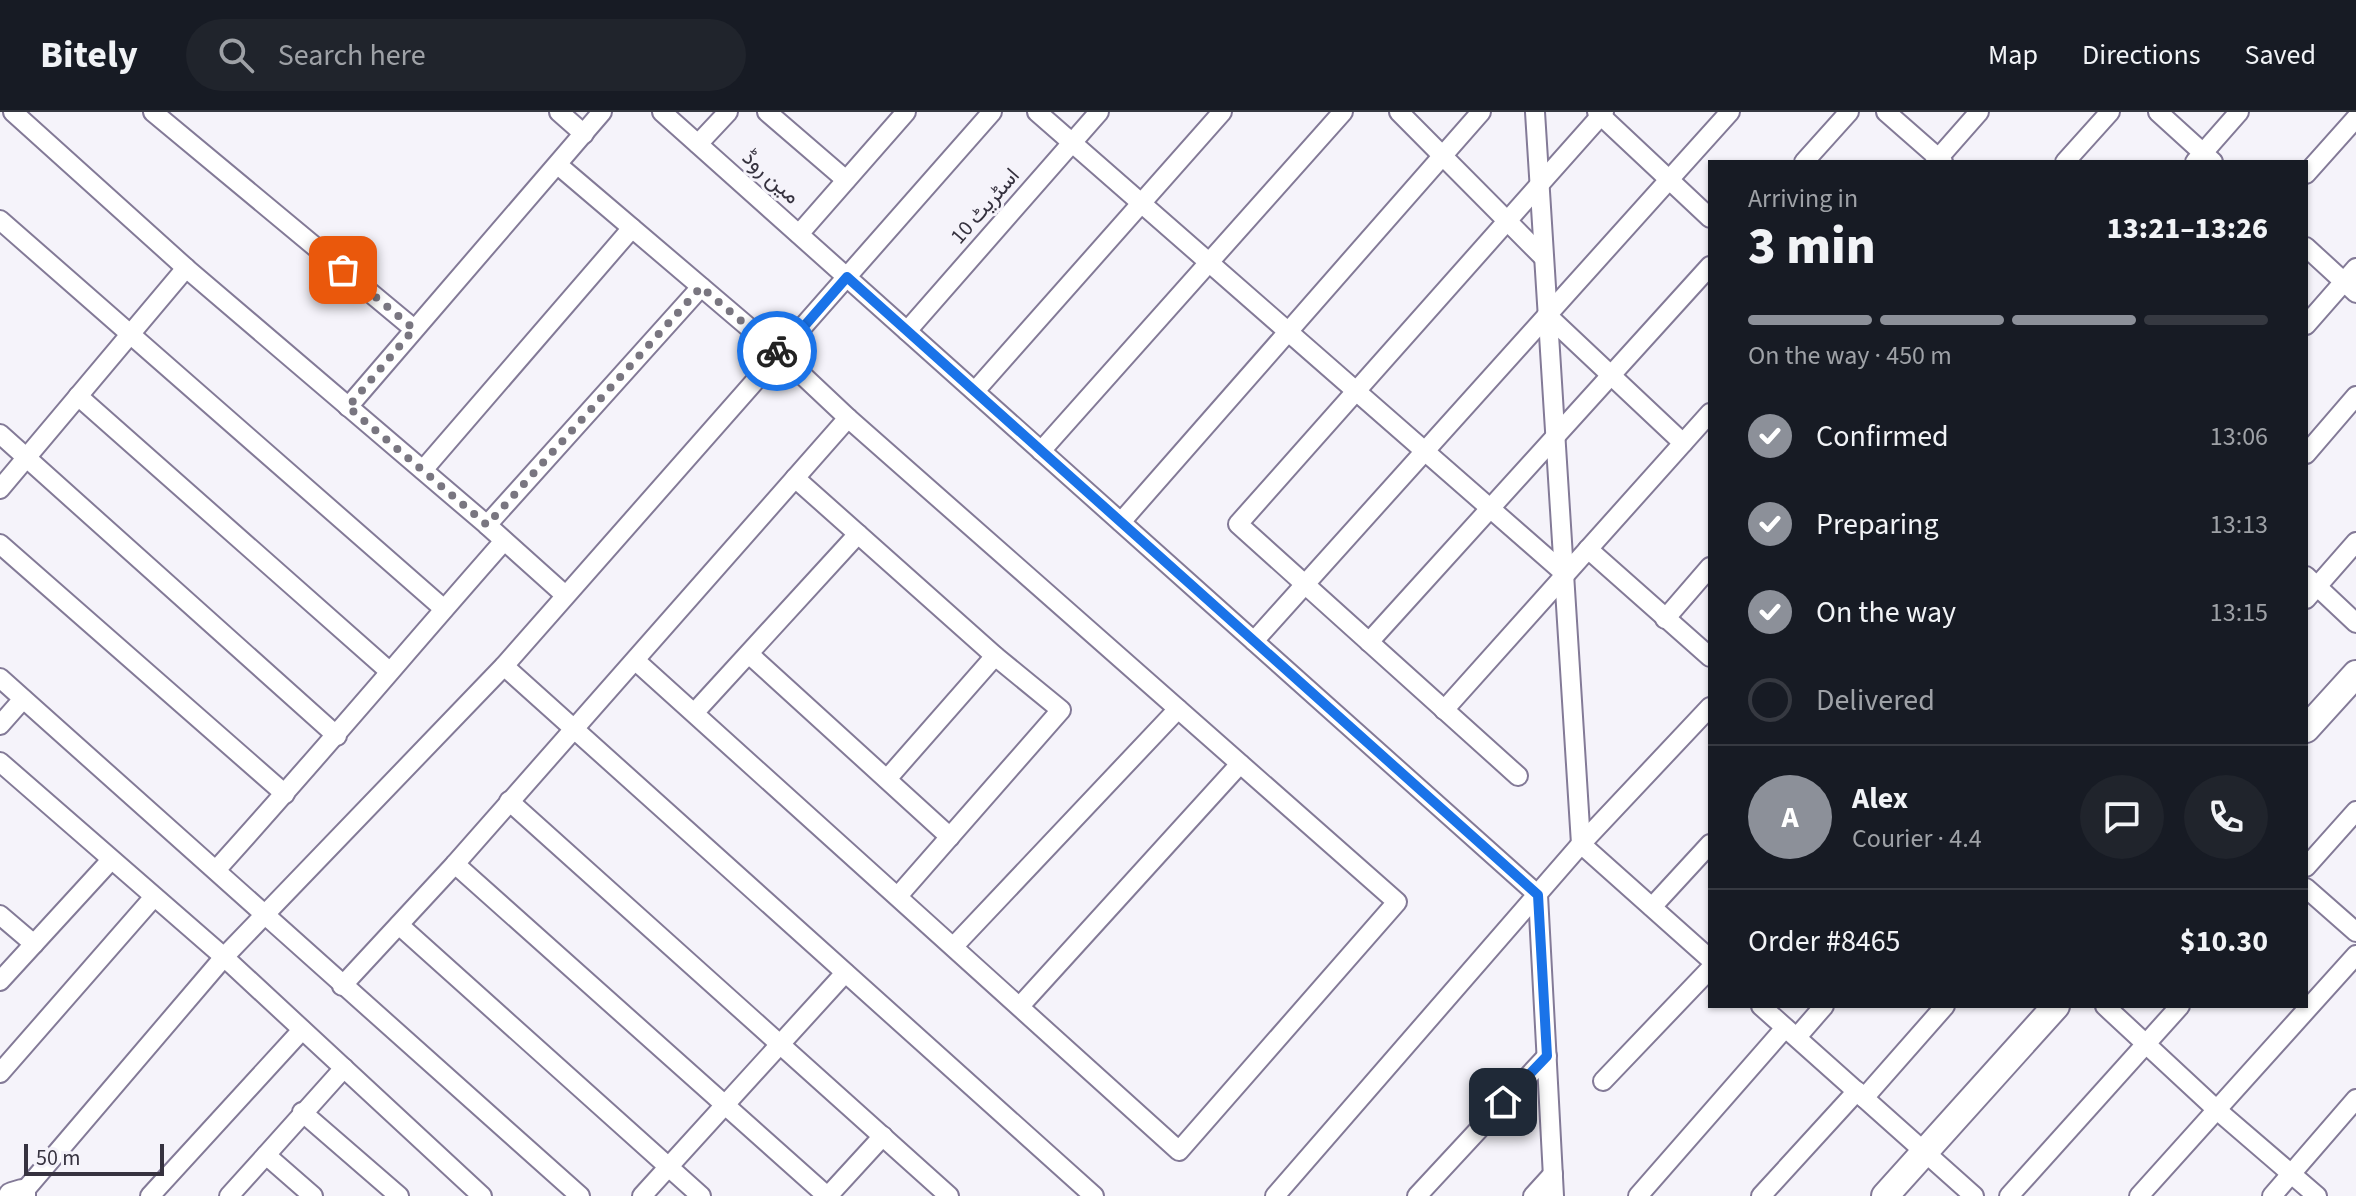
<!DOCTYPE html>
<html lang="en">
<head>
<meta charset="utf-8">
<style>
	body { margin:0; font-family:"Source Sans 3",Vazirmatn,sans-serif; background:#20242c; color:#f1f3f6; height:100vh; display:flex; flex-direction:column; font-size:30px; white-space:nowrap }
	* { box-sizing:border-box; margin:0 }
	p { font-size:26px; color:#9ea1a6 }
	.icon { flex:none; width:44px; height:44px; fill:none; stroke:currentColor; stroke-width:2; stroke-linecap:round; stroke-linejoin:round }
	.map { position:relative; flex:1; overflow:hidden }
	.details { position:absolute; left:1708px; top:48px; width:600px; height:848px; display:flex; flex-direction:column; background:#171b24; border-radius:0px; box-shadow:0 2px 6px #0004 }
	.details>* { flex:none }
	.scale { position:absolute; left:24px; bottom:20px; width:140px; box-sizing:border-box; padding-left:8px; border:4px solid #36323f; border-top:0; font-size:22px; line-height:28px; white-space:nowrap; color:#36323f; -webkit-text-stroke:6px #f5f3fa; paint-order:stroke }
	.pin { position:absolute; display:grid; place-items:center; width:68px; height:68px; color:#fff; margin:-34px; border-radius:16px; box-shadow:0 4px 12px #0006 }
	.courier { position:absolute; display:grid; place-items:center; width:80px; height:80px; margin:-40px; border:6px solid #1a73e8; border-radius:50%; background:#fff; color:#222; box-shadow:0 2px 10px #0007 }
	.overview em { font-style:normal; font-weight:800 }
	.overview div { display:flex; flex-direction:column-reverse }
	.overview { display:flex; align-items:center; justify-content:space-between; height:136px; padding:0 40px }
	h1 { font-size:52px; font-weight:800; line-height:60px }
	.bar { display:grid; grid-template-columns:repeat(4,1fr); gap:12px 8px; align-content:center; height:96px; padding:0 40px }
	.bar i { height:10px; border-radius:6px; background:#363941 }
	.bar .active { background:#8c9099 }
	.bar p { grid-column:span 4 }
	.line { display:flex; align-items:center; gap:20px; padding:0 40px; border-top:2px solid #363941 }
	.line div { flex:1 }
	.round { display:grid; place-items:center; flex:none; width:84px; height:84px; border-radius:42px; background:#20242c }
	ol { padding:0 40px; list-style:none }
	li { display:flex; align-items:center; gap:24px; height:88px }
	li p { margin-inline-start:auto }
	li .icon { padding:8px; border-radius:50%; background:#8c9099; color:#fff; stroke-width:4 }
	li:last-child { color:#9ea1a6 }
	li i { width:44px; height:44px; border:4px solid #363941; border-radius:50% }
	header { display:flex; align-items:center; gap:48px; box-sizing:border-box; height:112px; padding:0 40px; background:#171b24; border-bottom:2px solid #363941 }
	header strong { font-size:38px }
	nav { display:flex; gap:44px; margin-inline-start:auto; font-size:28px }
	.search { width:560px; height:72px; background:#20242c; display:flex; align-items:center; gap:20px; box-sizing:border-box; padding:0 28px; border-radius:44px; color:#9ea1a6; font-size:30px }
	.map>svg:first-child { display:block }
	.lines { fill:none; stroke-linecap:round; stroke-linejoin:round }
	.minor-casing { stroke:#837a97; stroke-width:22 }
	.secondary-casing { stroke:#837a97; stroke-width:30 }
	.minor { stroke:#fff; stroke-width:18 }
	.secondary { stroke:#fff; stroke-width:26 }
	.done { stroke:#797680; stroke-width:8; stroke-dasharray:0 14.4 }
	.route { stroke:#1a73e8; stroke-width:10 }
	.labels { text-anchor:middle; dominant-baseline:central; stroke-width:6; stroke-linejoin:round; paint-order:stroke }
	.street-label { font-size:22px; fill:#36323f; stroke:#f5f3fa }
</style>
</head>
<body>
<header>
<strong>Bitely</strong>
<div class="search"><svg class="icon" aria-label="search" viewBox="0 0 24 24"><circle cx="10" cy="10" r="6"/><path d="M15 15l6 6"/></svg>Search here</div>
<nav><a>Map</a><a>Directions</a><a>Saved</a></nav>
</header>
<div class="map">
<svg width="2356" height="1084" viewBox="0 0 2356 1084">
	<rect width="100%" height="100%" fill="#f5f3fa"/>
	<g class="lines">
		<defs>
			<g id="minor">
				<path d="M 13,0 L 186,156 L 487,413 L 565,483"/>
				<path d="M 153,0 L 414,217"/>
				<path d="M 559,0 L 584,22"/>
				<path d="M 662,0 L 1538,783 L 1554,1084"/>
				<path d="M 767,0 L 846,68"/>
				<path d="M 1037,0 L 1563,460"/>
				<path d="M 1399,0 L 1543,145"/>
				<path d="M 1535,0 L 1581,732 L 1710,847"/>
				<path d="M 1597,0 L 1710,106"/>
				<path d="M 1886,0 L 1943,50"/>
				<path d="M 2158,0 L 2213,50"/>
				<path d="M 698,32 L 728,0"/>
				<path d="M 1804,50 L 1849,0"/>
				<path d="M 1935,50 L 1979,0"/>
				<path d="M 2065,50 L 2110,0"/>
				<path d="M 2195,50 L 2239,0"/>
				<path d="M 558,53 L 780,242 L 848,306 L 1397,790 L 1179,1039 L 636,549"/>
				<path d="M 2306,62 L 2356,6"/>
				<path d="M 0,108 L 444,497"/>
				<path d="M 799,122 L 906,0"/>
				<path d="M 2306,135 L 2356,181"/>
				<path d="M 1547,203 L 1683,331"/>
				<path d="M 2306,213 L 2356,156"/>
				<path d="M 907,219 L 1099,0"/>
				<path d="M 975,279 L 1222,0"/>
				<path d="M 78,284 L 389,559"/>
				<path d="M 348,295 L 602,0"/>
				<path d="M 0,322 L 337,624"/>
				<path d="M 1041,339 L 1343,0"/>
				<path d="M 2306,342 L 2356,284"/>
				<path d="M 423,358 L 632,116"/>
				<path d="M 795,366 L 858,422"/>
				<path d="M 0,377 L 186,156"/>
				<path d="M 1121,410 L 1481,0"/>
				<path d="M 487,413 L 701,175"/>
				<path d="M 0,432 L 285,682"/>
				<path d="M 1588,437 L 1710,545"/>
				<path d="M 2306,464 L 2356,511"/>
				<path d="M 2306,487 L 2356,430"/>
				<path d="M 1665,507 L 1710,455"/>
				<path d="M 1254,529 L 1730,0"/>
				<path d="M 1369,530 L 1710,154"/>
				<path d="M 749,542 L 950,725"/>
				<path d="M 504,554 L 1094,1084"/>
				<path d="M 0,566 L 580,1084"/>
				<path d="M 1444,598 L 1710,301"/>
				<path d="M 695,600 L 858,422 L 995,544 L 1061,598 L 898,784"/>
				<path d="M 0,613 L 23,587"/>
				<path d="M 0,650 L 224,845 L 482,1084"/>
				<path d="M 1518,664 L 1238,412 L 1604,0"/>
				<path d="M 887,667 L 995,544"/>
				<path d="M 509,689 L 949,1084"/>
				<path d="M 455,752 L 827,1084"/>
				<path d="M 2306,755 L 2356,699"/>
				<path d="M 216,758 C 314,650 407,539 504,429"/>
				<path d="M 2306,776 L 2356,820"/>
				<path d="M 1652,795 L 1710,732"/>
				<path d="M 0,803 L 34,832"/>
				<path d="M 399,813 L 701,1084"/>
				<path d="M 954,834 L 1178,597"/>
				<path d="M 0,869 L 111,748"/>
				<path d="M 342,874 L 455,752 L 848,306"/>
				<path d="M 1020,894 L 1240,652"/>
				<path d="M 1761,894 L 1974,1084"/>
				<path d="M 2105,894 L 2217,998 L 2317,1084"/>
				<path d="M 1797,925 L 1824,894"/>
				<path d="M 0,961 L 153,786"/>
				<path d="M 1603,969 L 1710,857"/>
				<path d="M 1864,986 L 1945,894"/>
				<path d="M 302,1000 L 399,1084"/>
				<path d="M 266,1043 L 344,956"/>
				<path d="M 20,1084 L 224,845 L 504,554 L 992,0"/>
				<path d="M 150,1084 L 302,918"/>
				<path d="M 229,1084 L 266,1043 L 313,1084"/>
				<path d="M 642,1084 L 845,861"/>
				<path d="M 828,1084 L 883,1024"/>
				<path d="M 1275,1084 L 1581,732 L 1710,595"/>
				<path d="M 1417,1084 L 1547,944"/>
				<path d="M 1533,1084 L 1553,1062"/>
				<path d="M 1638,1084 L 1785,916"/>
				<path d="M 1761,1084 L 1857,979"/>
				<path d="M 2009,1084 L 2180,894"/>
				<path d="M 2139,1084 L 2356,843"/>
				<path d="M 2272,1084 L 2356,987"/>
			</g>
			<g id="secondary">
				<path d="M 2306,617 L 2356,562"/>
				<path d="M 12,1084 L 22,1081 L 22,1084"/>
				<path d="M 1885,1084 L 2056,894"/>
			</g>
		</defs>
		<!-- minor casing -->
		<use href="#minor" class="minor-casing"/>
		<!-- secondary casing -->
		<use href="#secondary" class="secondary-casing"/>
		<!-- minor -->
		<use href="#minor" class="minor"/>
		<!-- secondary -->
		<use href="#secondary" class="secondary"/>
	</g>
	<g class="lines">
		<!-- done -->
		<path class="done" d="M 343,158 L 414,217 L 348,295 L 487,413 L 701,175 L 777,239"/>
		<!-- route -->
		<path class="route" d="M 777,239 L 780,242 L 847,165 L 1538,783 L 1547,944 L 1503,990"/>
	</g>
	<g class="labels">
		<!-- street labels -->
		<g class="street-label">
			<text transform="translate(771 65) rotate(42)">مین روڈ</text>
			<text transform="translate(985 94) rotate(-49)">اسٹریٹ 10</text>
		</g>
	</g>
</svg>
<div class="scale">50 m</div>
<div class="pin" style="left:343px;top:158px;background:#ea580c"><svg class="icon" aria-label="bag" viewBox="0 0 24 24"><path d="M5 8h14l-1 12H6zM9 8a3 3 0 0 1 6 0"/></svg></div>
<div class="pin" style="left:1503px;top:990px;background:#1f2937"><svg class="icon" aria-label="home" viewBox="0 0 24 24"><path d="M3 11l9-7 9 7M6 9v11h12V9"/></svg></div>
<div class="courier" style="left:777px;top:239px"><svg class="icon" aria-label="bike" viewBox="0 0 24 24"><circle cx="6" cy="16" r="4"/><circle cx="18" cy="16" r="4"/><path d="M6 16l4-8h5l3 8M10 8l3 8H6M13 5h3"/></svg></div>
<section class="details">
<div class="overview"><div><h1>3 min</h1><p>Arriving in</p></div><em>13:21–13:26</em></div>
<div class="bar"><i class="active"></i><i class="active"></i><i class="active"></i><i></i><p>On the way · 450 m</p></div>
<ol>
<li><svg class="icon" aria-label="check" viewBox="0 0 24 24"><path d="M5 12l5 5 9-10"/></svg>Confirmed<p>13:06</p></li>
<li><svg class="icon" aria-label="check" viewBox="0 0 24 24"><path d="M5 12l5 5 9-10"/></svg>Preparing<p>13:13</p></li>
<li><svg class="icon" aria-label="check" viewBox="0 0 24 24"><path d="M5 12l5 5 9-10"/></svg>On the way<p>13:15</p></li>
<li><i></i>Delivered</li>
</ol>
<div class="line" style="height:144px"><b class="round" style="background:#8c9099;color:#fff">A</b><div><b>Alex</b><p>Courier · 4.4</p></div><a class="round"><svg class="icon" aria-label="chat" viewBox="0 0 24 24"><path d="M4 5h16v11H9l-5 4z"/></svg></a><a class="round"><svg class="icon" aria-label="phone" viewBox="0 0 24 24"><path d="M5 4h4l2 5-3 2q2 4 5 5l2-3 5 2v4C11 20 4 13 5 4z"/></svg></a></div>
<div class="line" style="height:104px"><div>Order #8465</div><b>$10.30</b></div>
</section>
</div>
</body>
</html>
